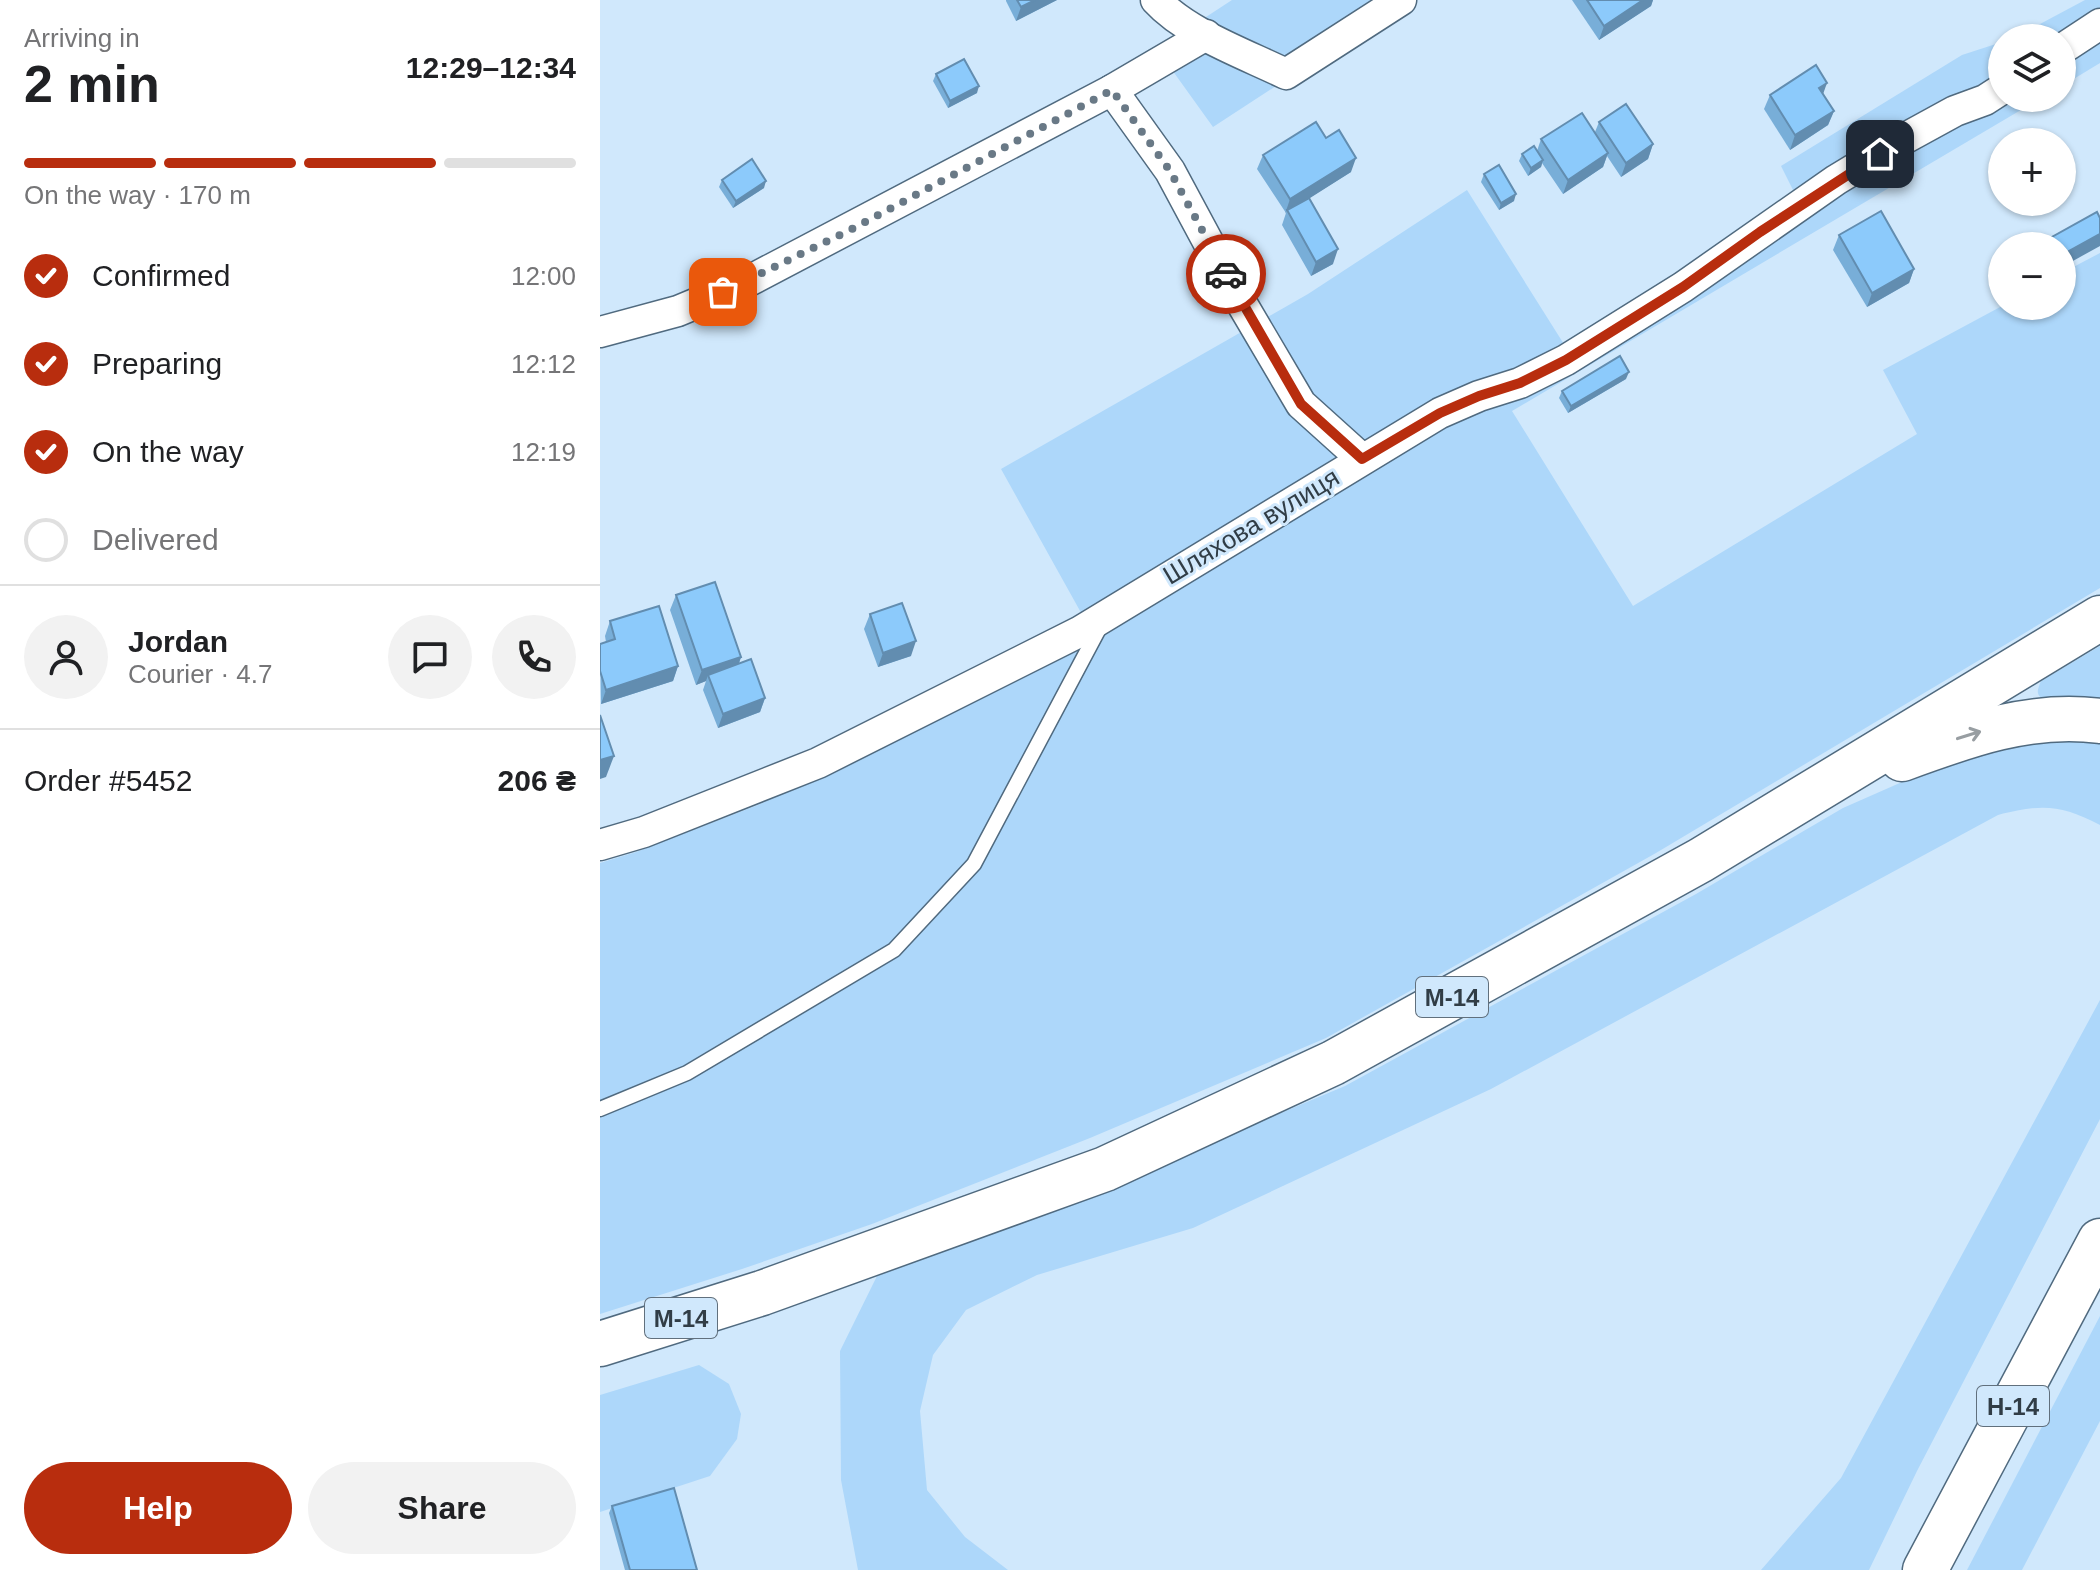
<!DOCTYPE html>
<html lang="en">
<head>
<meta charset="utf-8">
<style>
	body { margin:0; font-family:Arial,sans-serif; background:#f2f2f2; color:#202124; height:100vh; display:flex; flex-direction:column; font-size:30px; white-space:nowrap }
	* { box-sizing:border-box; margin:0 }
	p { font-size:26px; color:#757577 }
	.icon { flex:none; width:44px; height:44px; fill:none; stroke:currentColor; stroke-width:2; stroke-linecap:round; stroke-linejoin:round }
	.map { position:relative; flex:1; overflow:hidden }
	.panel { display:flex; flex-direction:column; background:#fff; width:600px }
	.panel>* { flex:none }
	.buttons { position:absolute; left:1388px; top:24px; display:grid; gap:16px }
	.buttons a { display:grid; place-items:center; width:88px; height:88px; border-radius:50%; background:#fff; box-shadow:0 2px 6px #0004; font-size:40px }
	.pin { position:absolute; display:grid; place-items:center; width:68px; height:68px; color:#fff; margin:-34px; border-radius:16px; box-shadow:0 4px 12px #0006 }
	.courier { position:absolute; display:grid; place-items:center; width:80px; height:80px; margin:-40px; border:6px solid #b82d0e; border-radius:50%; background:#fff; color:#222; box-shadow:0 2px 10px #0007 }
	.headline em { font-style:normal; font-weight:800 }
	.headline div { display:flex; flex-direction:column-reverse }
	.headline { display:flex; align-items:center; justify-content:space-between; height:136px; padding:0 24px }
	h1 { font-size:52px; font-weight:800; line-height:60px }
	.bar { display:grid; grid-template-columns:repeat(4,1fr); gap:12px 8px; align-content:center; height:96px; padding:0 24px }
	.bar i { height:10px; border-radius:6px; background:#e0e0e0 }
	.bar .active { background:#b82d0e }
	.bar p { grid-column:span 4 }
	.line { display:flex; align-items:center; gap:20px; padding:0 24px; border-top:2px solid #e0e0e0 }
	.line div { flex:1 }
	.round { display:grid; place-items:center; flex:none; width:84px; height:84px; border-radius:42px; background:#f2f2f2 }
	ol { padding:0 24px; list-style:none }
	li { display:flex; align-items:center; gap:24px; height:88px }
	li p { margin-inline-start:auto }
	li .icon { padding:8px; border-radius:50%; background:#b82d0e; color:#fff; stroke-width:4 }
	li:last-child { color:#757577 }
	li i { width:44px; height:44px; border:4px solid #e0e0e0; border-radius:50% }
	.action { display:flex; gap:16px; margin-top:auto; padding:16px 24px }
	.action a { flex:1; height:92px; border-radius:48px; background:#b82d0e; color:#fff; font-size:32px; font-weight:800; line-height:92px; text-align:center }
	.action a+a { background:#f2f2f2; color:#202124 }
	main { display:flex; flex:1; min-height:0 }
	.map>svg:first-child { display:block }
	.green { fill:#add7fa }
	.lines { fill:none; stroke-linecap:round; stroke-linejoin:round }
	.lane-casing { stroke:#506a7f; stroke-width:17 }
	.street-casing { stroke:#506a7f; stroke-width:33 }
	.primary-casing { stroke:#506a7f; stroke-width:47 }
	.highway-casing { stroke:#506a7f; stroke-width:47 }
	.lane { stroke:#fff; stroke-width:14 }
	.street { stroke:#fff; stroke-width:30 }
	.primary { stroke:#fff; stroke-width:44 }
	.highway { stroke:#fff; stroke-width:44 }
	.wall { fill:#78aed8 }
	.shaded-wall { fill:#628db0 }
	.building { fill:#8ccafb; stroke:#628db0; stroke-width:2 }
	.oneway { stroke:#989ea2 }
	.done { stroke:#697986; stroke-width:8; stroke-dasharray:0 14.4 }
	.route { stroke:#b82d0e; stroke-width:10 }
	.labels { text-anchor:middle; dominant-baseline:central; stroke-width:6; stroke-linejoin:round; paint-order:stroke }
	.shield { fill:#d0e8fc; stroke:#61707d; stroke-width:2 }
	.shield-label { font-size:24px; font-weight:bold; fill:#313d46 }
	.street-label { font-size:26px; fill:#313d46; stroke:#d0e8fc }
</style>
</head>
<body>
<main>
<section class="panel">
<div class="headline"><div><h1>2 min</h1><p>Arriving in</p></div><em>12:29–12:34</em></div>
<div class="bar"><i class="active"></i><i class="active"></i><i class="active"></i><i></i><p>On the way · 170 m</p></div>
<ol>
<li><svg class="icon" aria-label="check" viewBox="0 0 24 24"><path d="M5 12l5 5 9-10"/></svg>Confirmed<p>12:00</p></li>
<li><svg class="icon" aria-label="check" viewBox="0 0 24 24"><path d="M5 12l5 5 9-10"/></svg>Preparing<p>12:12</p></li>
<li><svg class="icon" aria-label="check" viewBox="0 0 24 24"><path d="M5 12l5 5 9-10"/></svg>On the way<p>12:19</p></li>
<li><i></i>Delivered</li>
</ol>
<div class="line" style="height:144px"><a class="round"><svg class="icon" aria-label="person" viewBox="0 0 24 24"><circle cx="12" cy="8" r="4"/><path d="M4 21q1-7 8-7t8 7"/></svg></a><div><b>Jordan</b><p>Courier · 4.7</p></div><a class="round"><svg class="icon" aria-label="chat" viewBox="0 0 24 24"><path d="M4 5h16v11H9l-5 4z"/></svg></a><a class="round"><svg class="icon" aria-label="phone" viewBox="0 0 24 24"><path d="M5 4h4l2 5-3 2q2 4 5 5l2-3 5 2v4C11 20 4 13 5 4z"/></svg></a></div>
<div class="line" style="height:104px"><div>Order #5452</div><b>206 ₴</b></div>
<div class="action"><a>Help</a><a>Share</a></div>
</section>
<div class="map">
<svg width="1500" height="1570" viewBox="0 0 1500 1570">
	<rect width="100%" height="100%" fill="#d0e8fc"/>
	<!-- green -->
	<g class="green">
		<path d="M 632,0 L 792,0 L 670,79 L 676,86 L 613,127 L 557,49 Z"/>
		<path d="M 1485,0 L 1500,0 L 1500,8 L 1456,38 L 1414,38 Z"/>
		<path d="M 1500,36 L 1500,63 L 1462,86 L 1462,61 Z"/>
		<path d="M 1402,42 L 1402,77 L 1195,194 L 1181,166 L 1362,55 Z"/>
		<path d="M 1404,98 L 1441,98 L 912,411 L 1033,606 L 1317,434 L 1283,370 L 1402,306 L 1462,306 L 1462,273 L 1500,253 L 1500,588 L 1056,853 L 726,1038 L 490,1138 L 272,1224 L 142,1269 L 0,1314 L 0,863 L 36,852 L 158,805 L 377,694 L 1241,187 Z"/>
		<path d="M 867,190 L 967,349 L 484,618 L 401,469 L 708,294 Z"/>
		<path d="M 1500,646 L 1500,705 C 1487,705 1441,708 1438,693 C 1437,691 1440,683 1441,681 Z"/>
		<path d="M 1430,738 L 1500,741 L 1500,825 C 1460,804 1441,804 1398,815 L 891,1089 L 593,1228 L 437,1275 L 366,1310 L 333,1355 L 320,1411 L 327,1490 L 365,1537 L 408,1570 L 258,1570 L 241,1480 L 240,1351 L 277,1276 L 507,1186 L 745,1086 L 1096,894 L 1243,808 L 1327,771 Z"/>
		<path d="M 1500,1000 L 1500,1119 L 1317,1471 L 1269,1570 L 1161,1570 L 1241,1478 Z"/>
		<path d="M 1500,1316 L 1500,1421 L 1422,1570 L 1367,1570 Z"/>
		<path d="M 99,1365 L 129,1384 L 141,1414 L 137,1439 L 110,1476 L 0,1512 L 0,1395 Z"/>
	</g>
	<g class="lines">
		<defs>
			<path id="lane" d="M 0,1109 L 87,1073 L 294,950 L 374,864 L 501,625"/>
			<g id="street">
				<path d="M 556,0 C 586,33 645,54 686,74 L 801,0"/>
				<path d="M 1462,49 L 1500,24"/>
				<path d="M 512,90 L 570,171 L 635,292 L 701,404 L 762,459"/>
				<path d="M 0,332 L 78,311 L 145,283 L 512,90 L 606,35"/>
				<path d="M 0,845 L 44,832 L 218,763 L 479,632 L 840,413 L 879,396 L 920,383 L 966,360 L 1083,287 L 1236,180 L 1302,140 L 1355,111 L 1385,100 L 1402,89"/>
			</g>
			<path id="primary" d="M 1325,1570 L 1500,1241"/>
			<g id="highway">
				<path d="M 1302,759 C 1367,735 1430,712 1500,721"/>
				<path d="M 0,1344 L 162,1293 L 505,1169 L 733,1063 L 1101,860 L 1500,618"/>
			</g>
		</defs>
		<!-- lane casing -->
		<use href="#lane" class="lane-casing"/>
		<!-- street casing -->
		<use href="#street" class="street-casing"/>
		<!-- primary casing -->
		<use href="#primary" class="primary-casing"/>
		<!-- highway casing -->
		<use href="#highway" class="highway-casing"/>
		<!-- lane -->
		<use href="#lane" class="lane"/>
		<!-- street -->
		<use href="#street" class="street"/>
		<!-- primary -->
		<use href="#primary" class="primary"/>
		<!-- highway -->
		<use href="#highway" class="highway"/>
	</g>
	<!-- wall -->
	<g class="wall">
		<path d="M 406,0 L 457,0 L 416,21 L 406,1 Z"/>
		<path d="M 972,0 L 1053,0 L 1051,6 L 999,40 Z"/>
		<path d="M 336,74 L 377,93 L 348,108 L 333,81 Z"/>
		<path d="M 1223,94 L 1234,111 L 1228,125 L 1190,150 L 1164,109 L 1170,95 Z"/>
		<path d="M 999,122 L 1053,144 L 1048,159 L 1021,177 L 1007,156 L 1003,167 L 963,194 L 942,163 L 941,167 L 928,176 L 919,161 L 922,154 L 937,151 L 941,139 L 995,132 Z"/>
		<path d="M 726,138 L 751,172 L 709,198 L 733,264 L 711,276 L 682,225 L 686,213 L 657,169 L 663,155 Z"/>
		<path d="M 884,174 L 914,201 L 899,210 L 881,182 Z"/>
		<path d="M 122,180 L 164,188 L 133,208 L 119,187 Z"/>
		<path d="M 1239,235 L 1314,269 L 1309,283 L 1267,307 L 1233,250 Z"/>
		<path d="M 1026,379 L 968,413 L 959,398 L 962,391 Z"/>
		<path d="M 76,595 L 141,657 L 139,664 L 165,698 L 160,712 L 118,728 L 103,690 L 106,681 L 96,685 L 70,610 Z"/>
		<path d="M 270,614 L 311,656 L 278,667 L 264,629 Z"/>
		<path d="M 10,621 L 78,666 L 73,681 L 1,704 L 0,644 L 6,642 L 5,636 Z"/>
		<path d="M 12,1506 L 97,1570 L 25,1570 L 9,1513 Z"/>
	</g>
	<!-- shaded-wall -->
	<g class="shaded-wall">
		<path d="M 435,0 L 457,0 L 416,21 L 421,7 Z"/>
		<path d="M 1043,0 L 1053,0 L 1051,6 L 999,40 L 1004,26 Z"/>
		<path d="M 1227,83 L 1222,97 L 1219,88 Z"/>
		<path d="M 379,86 L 377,93 L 348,108 L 350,101 Z"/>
		<path d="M 1234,111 L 1228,125 L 1190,150 L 1195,135 Z"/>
		<path d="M 1053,144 L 1048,159 L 1021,177 L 1026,163 Z"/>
		<path d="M 1008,153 L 1003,167 L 963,194 L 968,180 Z"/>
		<path d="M 756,158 L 751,172 L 688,212 L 687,210 L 685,214 L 690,199 Z"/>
		<path d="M 943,160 L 941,167 L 928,176 L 931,168 Z"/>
		<path d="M 166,181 L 164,188 L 133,208 L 136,201 Z"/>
		<path d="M 916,194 L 914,201 L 899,210 L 901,203 Z"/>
		<path d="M 1500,234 L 1500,246 L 1462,267 L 1462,255 Z"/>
		<path d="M 738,249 L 733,264 L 711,276 L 716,262 Z"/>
		<path d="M 1314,269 L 1309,283 L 1267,307 L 1272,293 Z"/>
		<path d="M 1029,372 L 1026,379 L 968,413 L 971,406 Z"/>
		<path d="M 316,641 L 311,656 L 278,667 L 283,653 Z"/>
		<path d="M 141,657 L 136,671 L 108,675 L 106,681 L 96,685 L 102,670 Z"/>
		<path d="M 78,666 L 73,681 L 1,704 L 6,690 Z"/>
		<path d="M 165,698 L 160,712 L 118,728 L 123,714 Z"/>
		<path d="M 14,756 L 6,777 L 0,779 L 0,760 Z"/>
	</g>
	<!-- building -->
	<g class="building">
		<path d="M 417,0 L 435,0 L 421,7 Z"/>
		<path d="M 987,0 L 1043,0 L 1004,26 Z"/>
		<path d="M 364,59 L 379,86 L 350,101 L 336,74 Z"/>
		<path d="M 1216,65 L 1227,83 L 1219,88 L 1234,111 L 1195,135 L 1170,95 Z"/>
		<path d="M 1026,104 L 1053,144 L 1026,163 L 999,122 Z"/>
		<path d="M 982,113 L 1008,153 L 968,180 L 941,139 Z"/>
		<path d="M 716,122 L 726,138 L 739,130 L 756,158 L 690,199 L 663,155 Z"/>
		<path d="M 934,146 L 943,160 L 931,168 L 922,154 Z"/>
		<path d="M 152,159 L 166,181 L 136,201 L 122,180 Z"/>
		<path d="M 899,165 L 916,194 L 901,203 L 884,174 Z"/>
		<path d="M 709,198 L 738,249 L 716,262 L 687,210 Z"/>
		<path d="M 1281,211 L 1314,269 L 1272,293 L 1239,235 Z"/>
		<path d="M 1497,212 L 1500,218 L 1500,234 L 1462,255 L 1462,246 L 1443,246 L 1441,243 Z"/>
		<path d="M 1020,356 L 1029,372 L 971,406 L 962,391 Z"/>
		<path d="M 115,582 L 141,657 L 102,670 L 76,595 Z"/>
		<path d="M 302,603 L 316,641 L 283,653 L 270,614 Z"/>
		<path d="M 59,606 L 78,666 L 6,690 L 0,671 L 0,644 L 15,639 L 10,621 Z"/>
		<path d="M 151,659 L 165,698 L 123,714 L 108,675 Z"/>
		<path d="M 0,715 L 14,756 L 0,760 Z"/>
		<path d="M 74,1488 L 97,1570 L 30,1570 L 12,1506 Z"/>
	</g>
	<!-- one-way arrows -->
	<defs><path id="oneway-shaft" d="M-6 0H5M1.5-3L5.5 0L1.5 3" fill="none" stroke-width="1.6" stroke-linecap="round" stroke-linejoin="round" transform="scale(2)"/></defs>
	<use class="oneway" href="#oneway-shaft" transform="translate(1369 735) rotate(-17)"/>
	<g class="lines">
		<!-- done -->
		<path class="done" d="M 123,292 L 252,229 L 512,90 L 570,171 L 626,274"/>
		<!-- route -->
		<path class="route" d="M 626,274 L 701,404 L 762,459 L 840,413 L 879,396 L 920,383 L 966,360 L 1083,287 L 1160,232 L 1280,154"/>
	</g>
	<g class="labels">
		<!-- shield labels -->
		<g class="shield">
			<rect x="816" y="977" width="72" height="40" rx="6"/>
			<rect x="45" y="1298" width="72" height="40" rx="6"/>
			<rect x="1377" y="1386" width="72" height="40" rx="6"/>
		</g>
		<g class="shield-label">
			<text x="852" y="997">М-14</text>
			<text x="81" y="1318">М-14</text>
			<text x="1413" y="1406">Н-14</text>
		</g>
		<!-- street labels -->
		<g class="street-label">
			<text transform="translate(651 526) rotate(-31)">Шляхова вулиця</text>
		</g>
	</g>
</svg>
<div class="buttons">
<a><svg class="icon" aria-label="layers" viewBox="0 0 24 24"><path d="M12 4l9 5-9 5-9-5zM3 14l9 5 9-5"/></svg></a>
<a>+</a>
<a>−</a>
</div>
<div class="pin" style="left:123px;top:292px;background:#ea580c"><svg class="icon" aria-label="bag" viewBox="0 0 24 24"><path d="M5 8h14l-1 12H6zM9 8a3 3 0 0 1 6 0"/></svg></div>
<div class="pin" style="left:1280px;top:154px;background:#1f2937"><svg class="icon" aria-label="home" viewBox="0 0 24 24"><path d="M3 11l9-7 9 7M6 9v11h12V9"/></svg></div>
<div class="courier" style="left:626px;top:274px"><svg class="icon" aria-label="car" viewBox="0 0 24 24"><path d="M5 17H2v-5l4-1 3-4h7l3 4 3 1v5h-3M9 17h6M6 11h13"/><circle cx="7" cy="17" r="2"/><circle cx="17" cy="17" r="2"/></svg></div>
</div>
</main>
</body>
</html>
